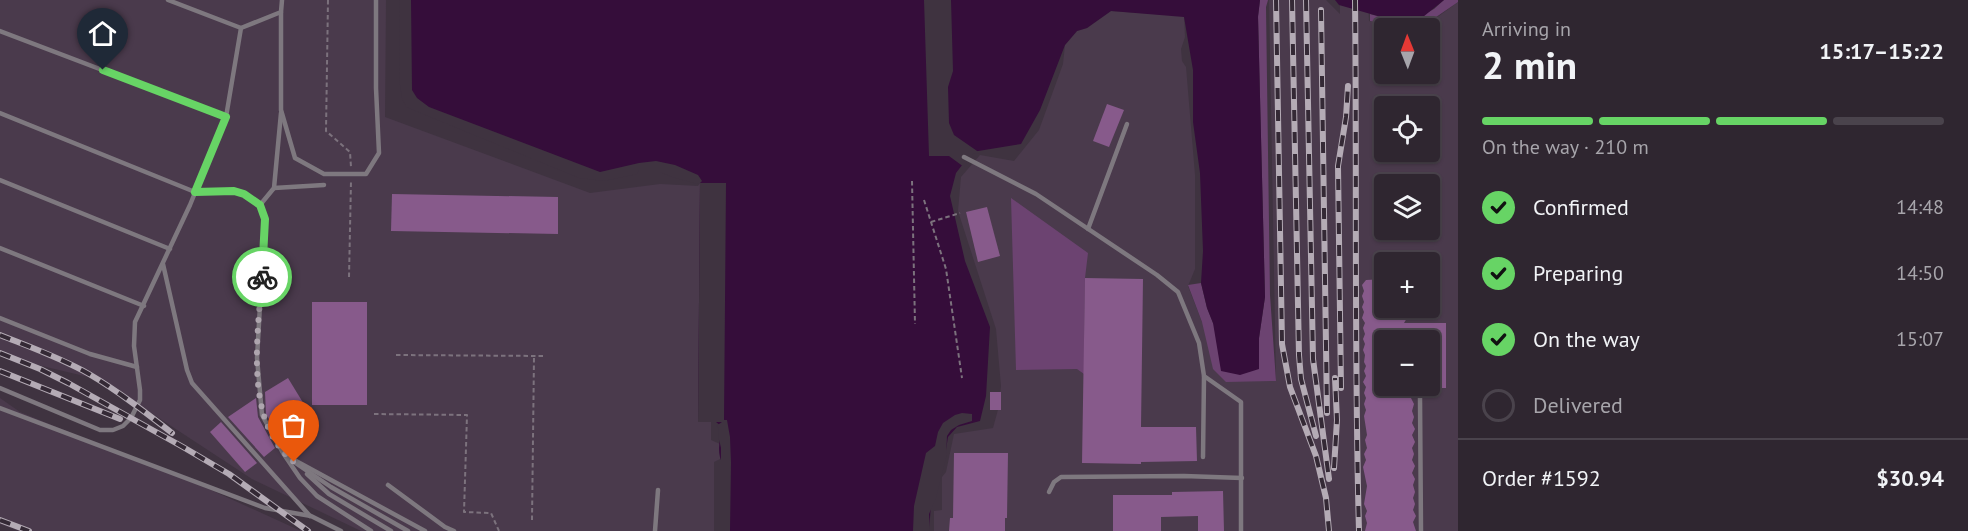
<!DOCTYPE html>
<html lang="en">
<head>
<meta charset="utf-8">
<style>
	body { margin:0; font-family:"PT Sans",sans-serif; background:#372e38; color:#f1f3f6; height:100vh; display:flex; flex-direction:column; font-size:22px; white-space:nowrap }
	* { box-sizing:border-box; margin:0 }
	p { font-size:20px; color:#a7a5ab }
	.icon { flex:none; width:33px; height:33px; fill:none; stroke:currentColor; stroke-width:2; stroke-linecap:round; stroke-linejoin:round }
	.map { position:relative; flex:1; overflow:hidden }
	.details { display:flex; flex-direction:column; background:#2f2630; width:510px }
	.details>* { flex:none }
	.needle { width:39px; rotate:359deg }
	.fabs { position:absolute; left:1374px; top:18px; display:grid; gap:12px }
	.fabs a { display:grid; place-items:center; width:66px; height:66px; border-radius:6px; background:#2f2630; box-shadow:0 2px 4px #0004,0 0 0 2px #4a434c; font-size:30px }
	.pin { position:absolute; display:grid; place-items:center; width:51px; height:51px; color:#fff; margin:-62px -26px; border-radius:50% 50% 50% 0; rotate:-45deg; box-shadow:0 0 6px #0007 }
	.pin .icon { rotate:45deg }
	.courier { position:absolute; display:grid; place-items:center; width:60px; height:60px; margin:-30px; border:4px solid #67d465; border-radius:50%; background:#fff; color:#222; box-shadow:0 2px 8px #0007 }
	.overview em { font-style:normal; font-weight:800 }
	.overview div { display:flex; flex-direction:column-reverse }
	.overview { display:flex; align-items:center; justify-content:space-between; height:102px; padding:0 24px }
	h1 { font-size:39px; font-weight:800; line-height:45px }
	.bar { display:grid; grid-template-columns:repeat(4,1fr); gap:9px 6px; align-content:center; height:72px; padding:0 24px }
	.bar i { height:8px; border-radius:4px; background:#4a434c }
	.bar .active { background:#67d465 }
	.bar p { grid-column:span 4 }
	.line { display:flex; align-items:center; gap:15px; padding:0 24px; border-top:2px solid #4a434c }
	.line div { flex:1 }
	ol { padding:0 24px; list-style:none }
	li { display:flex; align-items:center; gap:18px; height:66px }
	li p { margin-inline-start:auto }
	li .icon { padding:6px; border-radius:50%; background:#67d465; color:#111; stroke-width:4 }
	li:last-child { color:#a7a5ab }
	li i { width:33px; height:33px; border:3px solid #4a434c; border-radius:50% }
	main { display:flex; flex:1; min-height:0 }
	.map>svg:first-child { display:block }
	.built { fill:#4a3a4c; fill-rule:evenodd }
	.green { fill:#6c4371 }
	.water { fill:#350d3a }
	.pier { fill:#3f3340 }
	.building { fill:#875a8b }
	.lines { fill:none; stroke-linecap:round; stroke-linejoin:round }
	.path { stroke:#7c727d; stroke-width:2; stroke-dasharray:4.5 3; stroke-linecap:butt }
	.service { stroke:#7e787f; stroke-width:4.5 }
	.rail-casing { stroke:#b4abb5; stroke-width:6 }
	.rail { stroke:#342935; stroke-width:4; stroke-dasharray:11; stroke-linecap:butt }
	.done { stroke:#aea5ae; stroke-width:6; stroke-dasharray:0 10.8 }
	.route { stroke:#67d465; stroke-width:8 }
</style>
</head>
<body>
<main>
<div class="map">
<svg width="1458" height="531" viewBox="0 0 1458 531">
	<rect width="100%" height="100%" fill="#3f3340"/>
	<!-- built -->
	<g class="built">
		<path d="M 0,0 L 386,0 L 385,117 L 590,193 L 660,184 L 698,186 L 700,183 L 724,422 L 711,422 L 711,440 L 720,444 L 720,459 L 714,462 L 714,531 L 361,531 L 252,479 L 101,380 L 0,356 Z"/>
		<path d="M 1269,0 L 1326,0 L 1340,14 L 1340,0 L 1368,0 L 1369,21 L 1392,28 L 1384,28 L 1384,74 L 1430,74 L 1430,28 L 1408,28 L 1439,16 L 1458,2 L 1458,531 L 934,531 L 934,511 L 942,510 L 942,477 L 946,472 L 954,434 L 993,428 L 999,406 L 1001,386 L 996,329 L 958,211 L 961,177 L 980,155 L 1014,161 L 1039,130 L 1063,64 L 1065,45 L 1077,31 L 1087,28 L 1111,11 L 1184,16 L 1185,37 L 1181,49 L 1182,61 L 1186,67 L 1195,175 L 1195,269 L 1188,286 L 1202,322 L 1265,381 L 1276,380 ZM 1384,106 L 1430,106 L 1430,152 L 1384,152 ZM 1384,184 L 1430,184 L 1430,230 L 1384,230 ZM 1384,262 L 1430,262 L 1430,308 L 1384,308 ZM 1384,340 L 1430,340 L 1430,386 L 1384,386 Z"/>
		<path d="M 0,398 L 20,412 L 211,490 L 301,531 L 19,531 L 0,524 Z"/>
	</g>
	<!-- green -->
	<g class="green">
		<path d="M 1260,0 L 1268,0 L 1266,7 L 1270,295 L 1276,381 L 1226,382 L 1213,369 L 1202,322 L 1188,285 L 1201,283 L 1207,308 L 1213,323 L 1259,369 L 1259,338 L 1265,297 L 1258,16 Z"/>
		<path d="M 1444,0 L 1458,0 L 1458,2 L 1420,28 L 1401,28 L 1370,21 L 1370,14 L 1406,24 L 1434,9 Z"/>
		<path d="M 1011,198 L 1088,253 L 1085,278 L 1084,374 L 1077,369 L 1016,370 Z"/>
	</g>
	<!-- water -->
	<g class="water">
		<path d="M 402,0 L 1260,0 L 1258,17 L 1265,297 L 1259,338 L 1259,369 L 1240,375 L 1221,371 L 1213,323 L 1207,308 L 1201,283 L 1203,251 L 1200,173 L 1193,122 L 1193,70 L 1184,17 L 1111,11 L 1087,28 L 1077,31 L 1065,45 L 1040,110 L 1021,144 L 972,152 L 956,173 L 950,196 L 965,261 L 990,327 L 986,396 L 980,421 L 957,427 L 948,437 L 945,456 L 931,504 L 929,531 L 722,531 L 723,464 C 716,453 720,439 722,427 L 716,422 L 698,422 L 700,183 L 661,169 L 637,169 L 603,178 L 408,104 Z"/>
		<path d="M 1335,0 L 1444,0 L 1418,21 L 1406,24 L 1339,5 Z"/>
	</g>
	<!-- pier -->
	<g class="pier">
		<path d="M 399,0 L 411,0 L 412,90 L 417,98 L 429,107 L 600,172 L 639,163 L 656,161 L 675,165 L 698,175 L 702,181 L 700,183 L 726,183 L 724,420 L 727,420 L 730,437 L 731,463 L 730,531 L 721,531 L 721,448 L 718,435 L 719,428 L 716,426 L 722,422 L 698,422 L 700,183 L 697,184 L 672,177 L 660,172 L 660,170 L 639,170 L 637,174 L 604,181 L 579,178 L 406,107 L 402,98 L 400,85 Z"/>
		<path d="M 924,0 L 951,0 L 953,71 L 948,87 L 949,123 L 954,135 L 980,153 L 973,154 L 964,167 L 949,156 L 929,156 Z"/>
		<path d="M 962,413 L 972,414 L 972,421 L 959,425 L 951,430 L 947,436 L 946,458 L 936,498 L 929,514 L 930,531 L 913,531 L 914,506 L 926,453 L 935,446 L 938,432 L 943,423 L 955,415 Z"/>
	</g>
	<!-- building -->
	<g class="building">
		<path d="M 1107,104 L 1124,110 L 1109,147 L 1093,141 Z"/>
		<path d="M 392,194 L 558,197 L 558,234 L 391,231 Z"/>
		<path d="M 987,207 L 1000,256 L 978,262 L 966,212 Z"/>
		<path d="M 1085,278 L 1143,279 L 1141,427 L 1196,427 L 1197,461 L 1141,462 L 1141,464 L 1082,463 Z"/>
		<path d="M 1384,279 L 1384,308 L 1413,308 L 1404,323 L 1446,323 L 1446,388 L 1430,388 L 1430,340 L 1384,340 L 1384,386 L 1415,386 L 1411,398 L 1414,404 L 1412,411 L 1414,417 L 1412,423 L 1415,429 L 1412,435 L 1415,442 L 1412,448 L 1414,454 L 1412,460 L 1415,466 L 1412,473 L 1415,479 L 1413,485 L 1415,492 L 1413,498 L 1415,504 L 1413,510 L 1416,516 L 1413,522 L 1416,531 L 1365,531 L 1367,523 L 1365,516 L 1367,511 L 1364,504 L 1367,486 L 1363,467 L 1366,460 L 1364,454 L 1367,448 L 1365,440 L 1367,435 L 1364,416 L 1366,410 L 1364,404 L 1366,398 L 1364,393 L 1366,387 L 1363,382 L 1366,376 L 1364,371 L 1366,366 L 1364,362 L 1365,355 L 1363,350 L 1365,344 L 1363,339 L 1365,334 L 1363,328 L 1365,323 L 1362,318 L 1364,312 L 1362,307 L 1364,302 L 1362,296 L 1364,291 L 1362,285 L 1366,280 Z"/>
		<rect x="312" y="302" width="55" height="103"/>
		<path d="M 288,378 L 316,424 L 283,444 L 266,414 L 265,392 Z"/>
		<rect x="990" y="392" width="11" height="18"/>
		<path d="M 256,398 L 258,417 L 275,448 L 264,457 L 228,417 Z"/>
		<path d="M 221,422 L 257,463 L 245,472 L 210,432 Z"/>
		<path d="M 954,453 L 1008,453 L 1007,518 L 1005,518 L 1005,531 L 949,531 L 950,518 L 953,518 Z"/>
		<path d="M 1223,491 L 1224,531 L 1198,531 L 1198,516 L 1161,517 L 1161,531 L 1113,531 L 1113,495 L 1172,495 L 1172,492 Z"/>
	</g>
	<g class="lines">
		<!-- path -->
		<g class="path">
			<path d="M 328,0 L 326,131 L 350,152 L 351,167"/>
			<path d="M 912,181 L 915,324"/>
			<path d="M 924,200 L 946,269 L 962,378"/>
			<path d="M 931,222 L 960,213"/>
			<path d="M 349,277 L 351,181"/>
			<path d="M 396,355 L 543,356"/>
			<path d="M 374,414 L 467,415 L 464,512 L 491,513 L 499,531"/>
			<path d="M 532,520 L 534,357"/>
		</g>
		<!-- service -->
		<g class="service">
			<path d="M 168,0 L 241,28 L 281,12 L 282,0"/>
			<path d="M 281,12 L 281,110 L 295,158 L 324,174 L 366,174 L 379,153 L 376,88 L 376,0"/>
			<path d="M 0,31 L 226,117"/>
			<path d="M 0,113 L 195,192 L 234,191 L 244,194 L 260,205 L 265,218 L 257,358 L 262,415 L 283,453 L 300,478 L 317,496 L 371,531"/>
			<path d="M 964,157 L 1036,194 L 1157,275 L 1178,292 L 1199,343 L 1204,376 L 1241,402 L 1241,531"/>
			<path d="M 0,180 L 170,249"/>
			<path d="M 274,188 L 324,185"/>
			<path d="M 260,205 L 274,188 L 281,113"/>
			<path d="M 1088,229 L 1127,124"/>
			<path d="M 0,248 L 144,306"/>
			<path d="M 163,264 L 187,370 L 192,383 L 310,516"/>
			<path d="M 0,318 L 90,354 L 137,367"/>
			<path d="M 0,388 L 100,430 L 113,430 L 123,426 L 131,418 L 140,400 L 140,390 L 134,346 L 135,322 L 190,205 L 226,117 L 241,28"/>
			<path d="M 1420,397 L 1421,531"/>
			<path d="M 0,408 L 265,508 L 311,516 L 341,531"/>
			<path d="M 285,455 L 425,531"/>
			<path d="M 1203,457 L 1204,376"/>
			<path d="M 294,462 L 331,487 L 408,531"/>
			<path d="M 307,474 L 329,494 L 391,531"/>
			<path d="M 388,485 L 445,527 L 454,531"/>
			<path d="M 1049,492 L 1054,482 L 1061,477 L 1184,476 L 1242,478"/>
			<path d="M 655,531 L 658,490"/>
		</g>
		<defs>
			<g id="rail">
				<path d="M 1276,0 L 1282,344 L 1290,387 L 1316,456 L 1326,498 L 1329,531"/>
				<path d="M 1292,0 L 1299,355 L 1301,379 L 1316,436"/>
				<path d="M 1306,0 L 1313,359 L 1329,479"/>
				<path d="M 1355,0 C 1357,177 1354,354 1359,531"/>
				<path d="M 1321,10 L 1327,413"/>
				<path d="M 0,335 C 30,347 61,358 89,374 C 118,391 145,412 172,433"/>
				<path d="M 0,353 L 40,369 L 68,383 L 183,447 L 229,474 L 308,531"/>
				<path d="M 0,371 L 120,419"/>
				<path d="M 1341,388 L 1338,166 L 1346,117 L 1348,86"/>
				<path d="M 1334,468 L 1337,420 L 1335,378"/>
				<path d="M 0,520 L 29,531"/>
			</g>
		</defs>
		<!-- rail casing -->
		<use href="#rail" class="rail-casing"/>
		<!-- rail -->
		<use href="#rail" class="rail"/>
	</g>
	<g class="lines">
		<!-- done -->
		<path class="done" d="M 262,277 C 258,334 243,422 294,462"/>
		<!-- route -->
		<path class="route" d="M 103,70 L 226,117 L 195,192 L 234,191 L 244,194 L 260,205 L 265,219 L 262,277"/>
	</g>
</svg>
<div class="fabs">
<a><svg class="needle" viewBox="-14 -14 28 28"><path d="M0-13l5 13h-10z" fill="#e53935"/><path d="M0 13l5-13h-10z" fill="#a7a5ab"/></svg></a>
<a><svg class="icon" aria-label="locate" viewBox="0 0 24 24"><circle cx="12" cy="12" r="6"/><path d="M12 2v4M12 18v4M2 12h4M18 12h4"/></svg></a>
<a><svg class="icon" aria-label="layers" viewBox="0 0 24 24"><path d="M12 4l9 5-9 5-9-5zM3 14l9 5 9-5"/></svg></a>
<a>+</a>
<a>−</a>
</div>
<div class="pin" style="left:294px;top:462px;background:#ea580c"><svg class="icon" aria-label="bag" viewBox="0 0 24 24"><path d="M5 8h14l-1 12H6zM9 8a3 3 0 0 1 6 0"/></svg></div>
<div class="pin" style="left:103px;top:70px;background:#1f2937"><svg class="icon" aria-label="home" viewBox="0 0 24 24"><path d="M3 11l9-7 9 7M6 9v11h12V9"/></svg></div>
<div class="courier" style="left:262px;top:277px"><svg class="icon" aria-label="bike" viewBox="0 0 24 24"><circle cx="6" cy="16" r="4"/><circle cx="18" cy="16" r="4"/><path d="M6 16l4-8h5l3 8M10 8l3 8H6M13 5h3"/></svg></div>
</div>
<section class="details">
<div class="overview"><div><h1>2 min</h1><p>Arriving in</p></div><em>15:17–15:22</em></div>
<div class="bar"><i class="active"></i><i class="active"></i><i class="active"></i><i></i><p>On the way · 210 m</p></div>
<ol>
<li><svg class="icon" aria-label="check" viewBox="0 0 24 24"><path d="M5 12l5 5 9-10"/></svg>Confirmed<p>14:48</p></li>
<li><svg class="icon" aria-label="check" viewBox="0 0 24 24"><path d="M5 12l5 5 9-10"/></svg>Preparing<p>14:50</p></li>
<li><svg class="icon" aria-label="check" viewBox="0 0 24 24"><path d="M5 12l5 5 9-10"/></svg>On the way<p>15:07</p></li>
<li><i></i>Delivered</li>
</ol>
<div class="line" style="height:78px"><div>Order #1592</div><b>$30.94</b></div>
</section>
</main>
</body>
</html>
